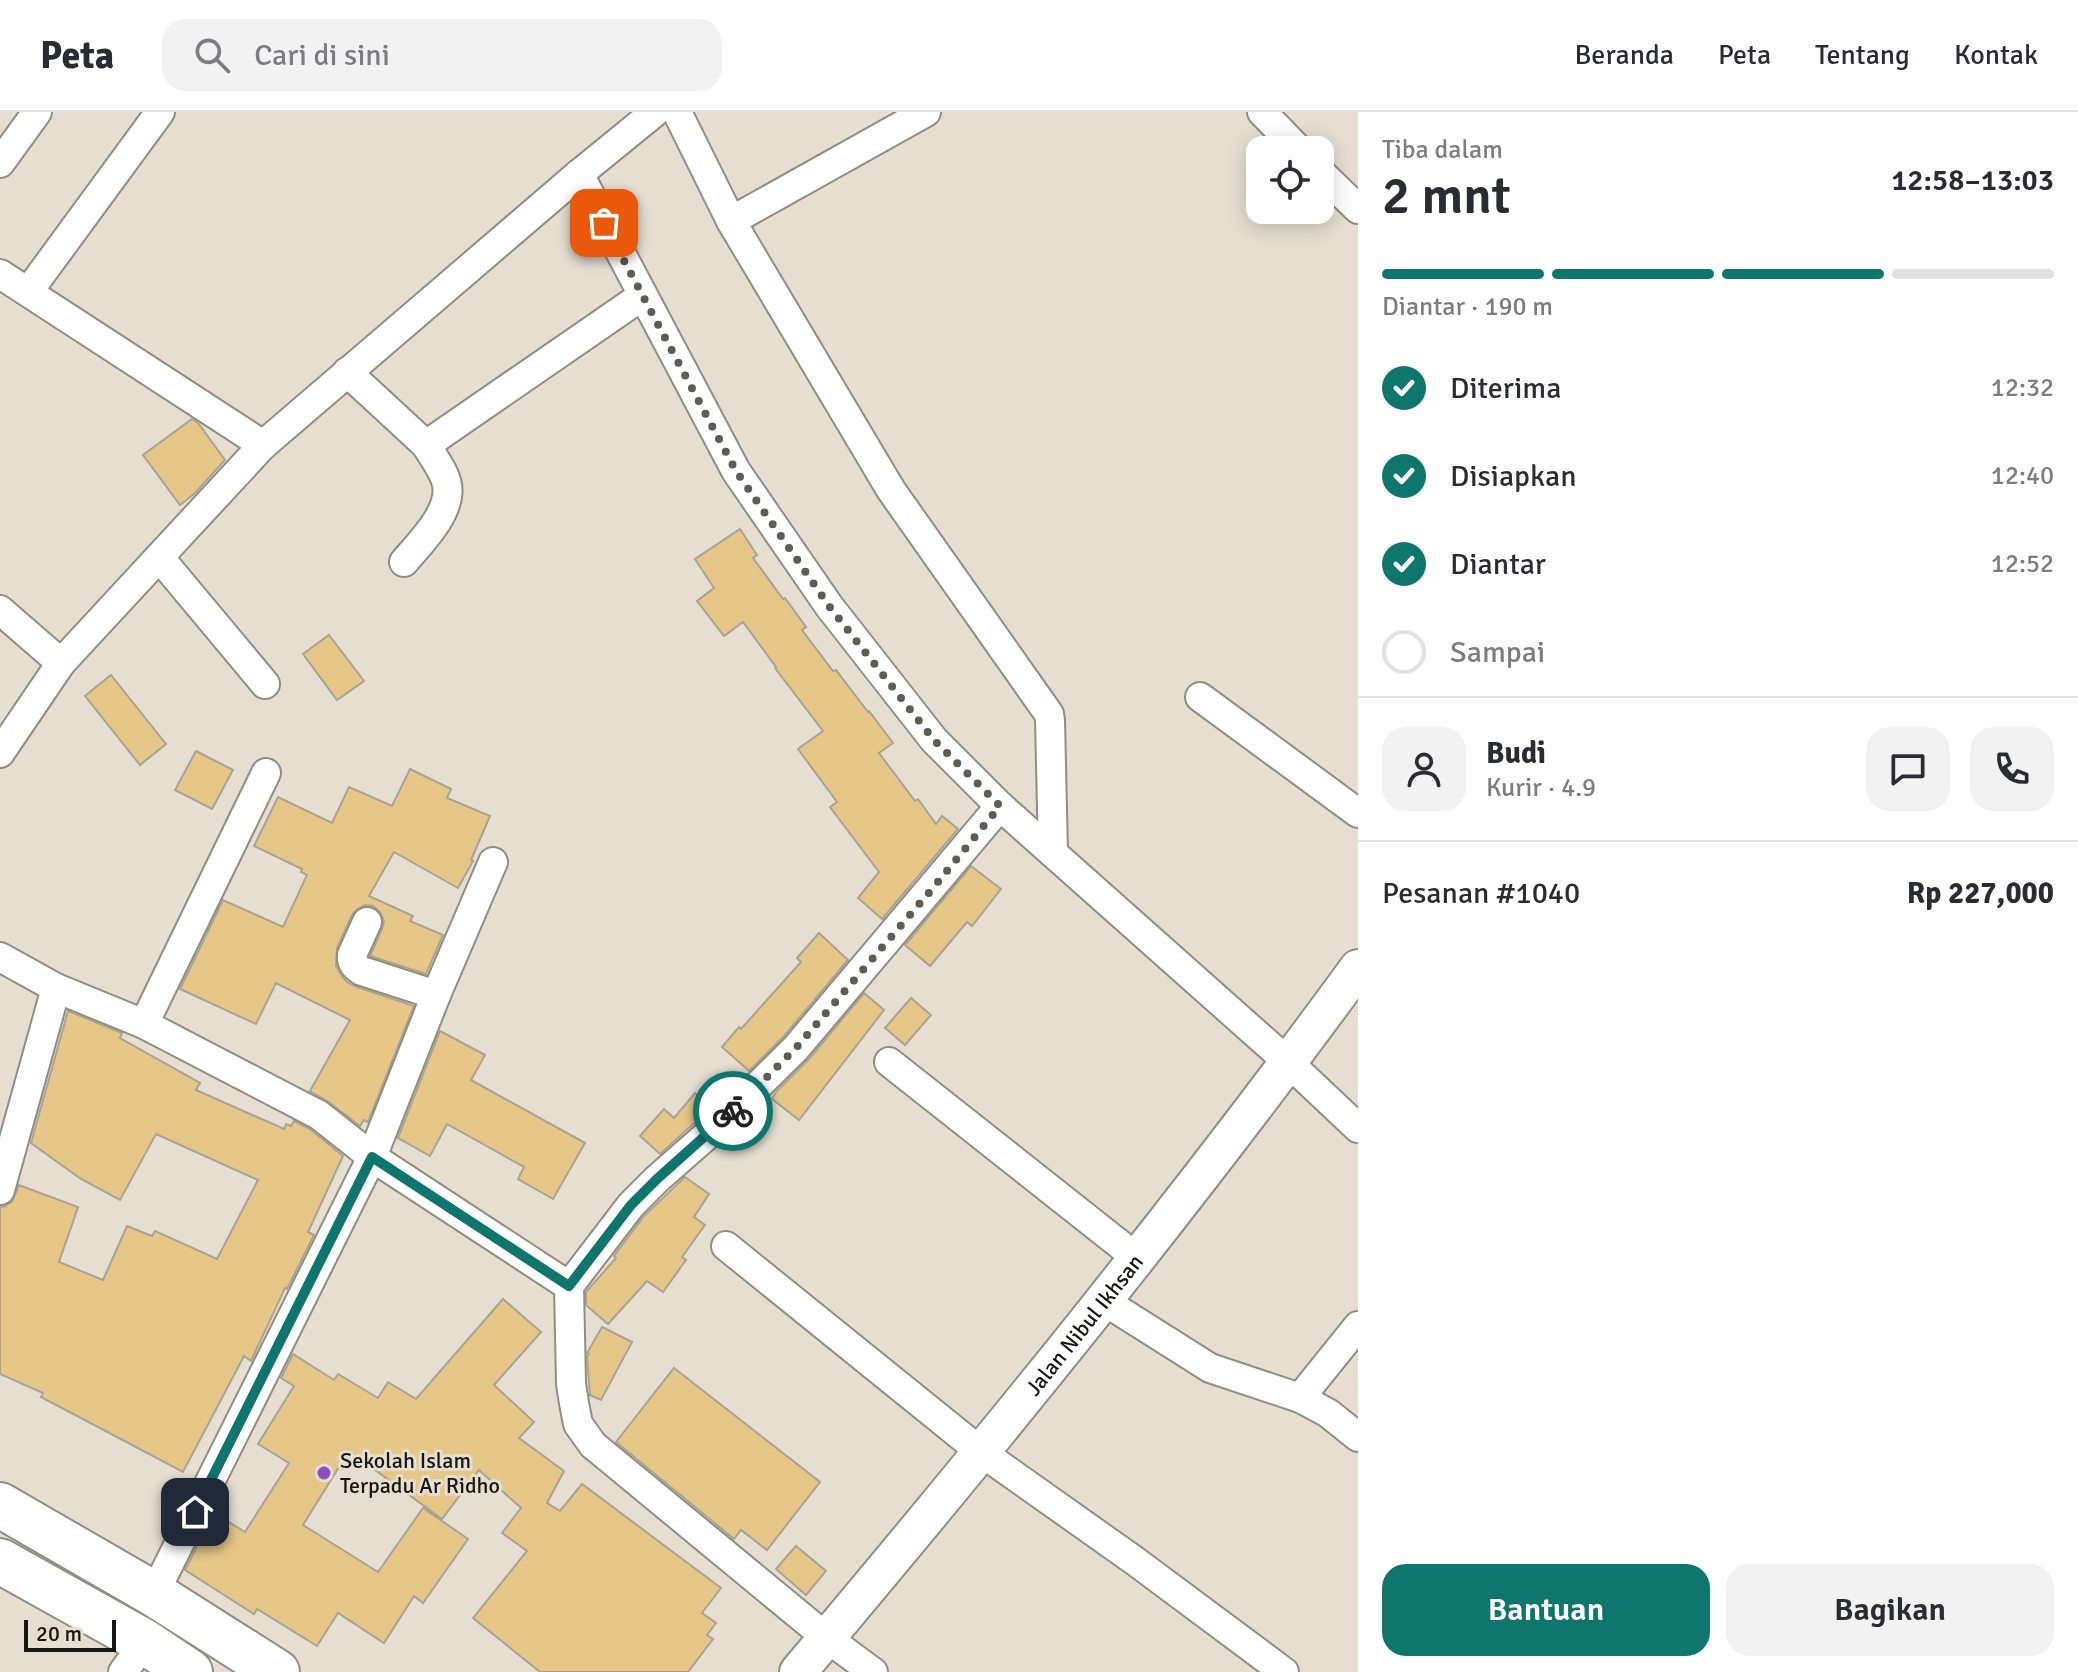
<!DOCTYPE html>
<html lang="id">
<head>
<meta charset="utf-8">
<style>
	body { margin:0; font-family:Signika,sans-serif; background:#f2f2f3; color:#2b2b33; height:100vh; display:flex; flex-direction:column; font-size:30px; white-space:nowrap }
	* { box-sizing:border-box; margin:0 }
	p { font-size:26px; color:#7c7c81 }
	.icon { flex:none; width:44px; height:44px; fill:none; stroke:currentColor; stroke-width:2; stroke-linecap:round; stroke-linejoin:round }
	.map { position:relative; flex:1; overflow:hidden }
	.details { display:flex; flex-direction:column; background:#fff; width:720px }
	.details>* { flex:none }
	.tools { position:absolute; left:1246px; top:24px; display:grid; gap:16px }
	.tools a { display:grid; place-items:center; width:88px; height:88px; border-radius:16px; background:#fff; box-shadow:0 4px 20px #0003; font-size:40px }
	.scale { position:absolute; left:24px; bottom:20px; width:92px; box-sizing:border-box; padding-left:8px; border:4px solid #181611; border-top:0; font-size:22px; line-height:28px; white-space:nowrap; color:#181611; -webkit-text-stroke:6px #e5ded1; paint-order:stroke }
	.pin { position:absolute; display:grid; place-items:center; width:68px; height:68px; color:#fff; margin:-34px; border-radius:16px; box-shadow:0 4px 12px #0006 }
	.courier { position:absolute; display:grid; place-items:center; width:80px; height:80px; margin:-40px; border:6px solid #0f766e; border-radius:50%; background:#fff; color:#222; box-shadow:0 2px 10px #0007 }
	.headline em { font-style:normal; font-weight:600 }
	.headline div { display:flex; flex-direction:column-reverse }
	.headline { display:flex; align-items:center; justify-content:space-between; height:136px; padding:0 24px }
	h1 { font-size:52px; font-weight:600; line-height:60px }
	.bar { display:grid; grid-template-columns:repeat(4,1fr); gap:12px 8px; align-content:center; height:96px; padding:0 24px }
	.bar i { height:10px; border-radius:6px; background:#e1e1e2 }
	.bar .selected { background:#0f766e }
	.bar p { grid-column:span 4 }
	.line { display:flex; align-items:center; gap:20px; padding:0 24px; border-top:2px solid #e1e1e2 }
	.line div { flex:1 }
	.round { display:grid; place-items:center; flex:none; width:84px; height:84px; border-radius:24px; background:#f2f2f3 }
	ol { padding:0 24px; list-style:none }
	li { display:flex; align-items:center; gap:24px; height:88px }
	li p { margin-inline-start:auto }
	li .icon { padding:8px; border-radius:50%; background:#0f766e; color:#fff; stroke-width:4 }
	li:last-child { color:#7c7c81 }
	li i { width:44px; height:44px; border:4px solid #e1e1e2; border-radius:50% }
	.action { display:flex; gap:16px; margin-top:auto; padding:16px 24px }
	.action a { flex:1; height:92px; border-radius:24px; background:#0f766e; color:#fff; font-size:32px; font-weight:600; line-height:92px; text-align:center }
	.action a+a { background:#f2f2f3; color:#2b2b33 }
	header { display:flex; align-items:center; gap:48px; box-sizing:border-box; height:112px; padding:0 40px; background:#fff; border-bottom:2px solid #e1e1e2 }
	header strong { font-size:38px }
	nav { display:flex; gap:44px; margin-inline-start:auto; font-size:28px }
	.search { width:560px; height:72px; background:#f2f2f3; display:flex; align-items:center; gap:20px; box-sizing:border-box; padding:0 28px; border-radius:24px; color:#7c7c81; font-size:30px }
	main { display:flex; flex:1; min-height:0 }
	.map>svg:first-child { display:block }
	.building { fill:#e6c788; stroke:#a9a396; stroke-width:2 }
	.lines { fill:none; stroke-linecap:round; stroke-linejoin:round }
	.minor-casing { stroke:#938d80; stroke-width:32 }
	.tertiary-casing { stroke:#938d80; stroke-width:40 }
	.trunk-casing { stroke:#938d80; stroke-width:48 }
	.minor { stroke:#fff; stroke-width:28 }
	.tertiary { stroke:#fff; stroke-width:36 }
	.trunk { stroke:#fff; stroke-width:44 }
	.done { stroke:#605c54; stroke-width:8; stroke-dasharray:0 14.4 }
	.route { stroke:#0f766e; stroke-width:10 }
	.poi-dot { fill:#904dc1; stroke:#e5ded1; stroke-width:3 }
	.labels { text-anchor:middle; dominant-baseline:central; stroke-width:6; stroke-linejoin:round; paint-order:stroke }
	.street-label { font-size:22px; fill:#181611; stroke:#e5ded1 }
	.poi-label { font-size:22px; fill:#181611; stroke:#e5ded1; text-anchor:start }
</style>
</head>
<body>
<header>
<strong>Peta</strong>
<div class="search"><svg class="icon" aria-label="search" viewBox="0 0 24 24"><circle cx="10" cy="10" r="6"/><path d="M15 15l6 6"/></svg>Cari di sini</div>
<nav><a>Beranda</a><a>Peta</a><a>Tentang</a><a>Kontak</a></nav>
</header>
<main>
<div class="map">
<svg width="1358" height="1560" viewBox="0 0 1358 1560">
	<rect width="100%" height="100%" fill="#e5ded1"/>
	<!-- building -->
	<g class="building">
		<path d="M 192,307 L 198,311 L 225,348 L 195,381 L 180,393 L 143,343 Z"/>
		<path d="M 740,417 L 757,443 L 753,446 L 783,487 L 785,486 L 806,515 L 802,518 L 833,559 L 836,558 L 868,600 L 869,599 L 893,631 L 879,641 L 915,689 L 918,687 L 936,712 L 942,704 L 958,717 L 882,807 L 858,786 L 879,760 L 830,695 L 837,690 L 798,637 L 823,619 L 775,556 L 776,555 L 743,510 L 724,524 L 697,489 L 714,476 L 695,447 Z"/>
		<path d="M 329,523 L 364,569 L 337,588 L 303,542 Z"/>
		<path d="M 111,563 L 166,632 L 140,653 L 85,584 Z"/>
		<path d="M 196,639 L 233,658 L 212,697 L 175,678 Z"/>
		<path d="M 410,657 L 451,677 L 447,686 L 490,704 L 471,748 L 473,749 L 458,776 L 394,740 L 369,784 L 413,804 L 410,809 L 443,823 L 426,862 L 370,844 L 382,817 L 384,809 L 380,800 L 373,794 L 365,793 L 357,797 L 352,803 L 337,836 L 336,854 L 341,863 L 347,870 L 357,875 L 414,894 L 368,1010 L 364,1008 L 360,1014 L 329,990 L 310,979 L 350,908 L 276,871 L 256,912 L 180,877 L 223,788 L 283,815 L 307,763 L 301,760 L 302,757 L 254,734 L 278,685 L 332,711 L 349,675 L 392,694 Z"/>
		<path d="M 971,754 L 1001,777 L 972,814 L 967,810 L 930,854 L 905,833 Z"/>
		<path d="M 819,821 L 848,848 L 784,924 L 749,959 L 722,935 L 739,915 L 741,917 L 801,850 L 797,846 Z"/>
		<path d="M 864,881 L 884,898 L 799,1008 L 772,987 L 775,981 L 809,947 Z"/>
		<path d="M 911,886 L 931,903 L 905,933 L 885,916 Z"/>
		<path d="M 68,899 L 122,921 L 120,926 L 200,971 L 196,978 L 284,1017 L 286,1012 L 291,1014 L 294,1009 L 310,1017 L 343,1044 L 308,1120 L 314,1123 L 287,1177 L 285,1176 L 251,1249 L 244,1244 L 183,1360 L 41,1285 L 43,1281 L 0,1262 L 0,1095 L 5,1094 L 12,1090 L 19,1073 L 78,1095 L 59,1150 L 103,1168 L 127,1114 L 152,1124 L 155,1119 L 217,1147 L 258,1068 L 156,1022 L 120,1088 L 81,1067 L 31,1031 Z"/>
		<path d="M 440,919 L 485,943 L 471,968 L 585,1031 L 553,1087 L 518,1067 L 524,1055 L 447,1012 L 430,1044 L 398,1026 Z"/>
		<path d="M 695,981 L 712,995 L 660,1042 L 640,1024 L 664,997 L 674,1006 Z"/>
		<path d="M 685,1065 L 709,1082 L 694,1105 L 705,1113 L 682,1145 L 686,1148 L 663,1180 L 647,1169 L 608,1212 L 586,1193 L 586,1180 L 616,1146 L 614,1144 L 644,1104 Z"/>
		<path d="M 503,1187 L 541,1220 L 494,1273 L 534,1310 L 519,1326 L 564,1359 L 547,1391 L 560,1399 L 582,1372 L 721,1476 L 702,1501 L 716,1511 L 707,1523 L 713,1527 L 688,1560 L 540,1560 L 473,1506 L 527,1439 L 502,1421 L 521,1396 L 479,1358 L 442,1407 L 349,1339 L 303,1413 L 378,1460 L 423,1396 L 468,1427 L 423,1491 L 414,1484 L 384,1531 L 338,1501 L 317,1534 L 257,1497 L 254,1502 L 185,1458 L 214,1401 L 245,1420 L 289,1351 L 258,1332 L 294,1274 L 281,1266 L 293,1242 L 334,1268 L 338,1262 L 378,1286 L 388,1270 L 416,1287 Z"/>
		<path d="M 602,1215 L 632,1230 L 601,1288 L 590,1283 L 587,1245 L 589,1242 L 587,1241 Z"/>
		<path d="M 674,1256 L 820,1370 L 767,1438 L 741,1418 L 734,1427 L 616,1330 Z"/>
		<path d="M 796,1434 L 826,1459 L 806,1483 L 776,1457 Z"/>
	</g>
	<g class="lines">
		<defs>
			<g id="minor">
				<path d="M 677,0 L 731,109 L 891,378 L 1049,602 L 1050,608 L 1053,741"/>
				<path d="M 1262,0 L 1299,38"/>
				<path d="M 0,51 L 37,0"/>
				<path d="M 1320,60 L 1358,97"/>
				<path d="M 579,62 L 736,359 L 829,494 L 934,628 L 1000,694 L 1289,951 L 1358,1016"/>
				<path d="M 731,109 L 926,0"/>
				<path d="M 0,162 L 263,333"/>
				<path d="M 28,180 L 160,0"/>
				<path d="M 347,260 L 426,333 L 642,184"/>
				<path d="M 159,445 L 265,572"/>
				<path d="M 404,450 C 420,431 452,400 447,373 C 445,360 433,345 426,333"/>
				<path d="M 0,498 L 61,551"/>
				<path d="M 1200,585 L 1358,701"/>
				<path d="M 0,641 L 61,551 L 263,333 L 579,62 L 655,0"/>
				<path d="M 493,750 L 436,883 L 372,1045 L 569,1174 L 631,1093 L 657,1067 L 714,1017 L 796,936 L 1000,694"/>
				<path d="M 367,810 L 352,843 C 351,851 355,855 362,859 L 436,883"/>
				<path d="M 0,845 L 56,876 L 144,912 L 319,1003 L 372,1045 L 154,1482"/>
				<path d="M 144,912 L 266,661"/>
				<path d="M 889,950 L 1137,1146"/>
				<path d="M 0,1078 L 56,876"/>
				<path d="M 726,1134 L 981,1340 L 1135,1449 L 1284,1560"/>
				<path d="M 569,1174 L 571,1272 L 574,1291 L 578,1312 L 593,1333 L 827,1526 L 873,1560"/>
				<path d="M 1104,1189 L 1210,1256 L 1300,1286 L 1328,1301 L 1358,1325"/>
				<path d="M 1300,1286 L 1358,1214"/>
				<path d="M 123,1560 L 145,1530"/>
			</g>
			<g id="tertiary">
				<path id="s1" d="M 798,1560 C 991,1331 1181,1098 1358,856"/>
			</g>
			<g id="trunk">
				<path d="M 0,1393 L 154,1482 L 277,1560"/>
				<path d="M 0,1449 L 145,1530 L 190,1560"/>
			</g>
		</defs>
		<!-- minor casing -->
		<use href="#minor" class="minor-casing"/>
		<!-- tertiary casing -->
		<use href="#tertiary" class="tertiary-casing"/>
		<!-- trunk casing -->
		<use href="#trunk" class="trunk-casing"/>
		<!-- minor -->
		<use href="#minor" class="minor"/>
		<!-- tertiary -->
		<use href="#tertiary" class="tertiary"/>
		<!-- trunk -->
		<use href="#trunk" class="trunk"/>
	</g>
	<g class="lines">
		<!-- done -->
		<path class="done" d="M 604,111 L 736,359 L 829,494 L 934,628 L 1000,694 L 933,776 L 796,936 L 733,999"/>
		<!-- route -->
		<path class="route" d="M 195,1400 L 372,1045 L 569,1174 L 631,1093 L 657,1067 L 733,999"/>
	</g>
	<!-- markers -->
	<circle class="poi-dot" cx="324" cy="1361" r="8"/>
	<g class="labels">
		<!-- street labels -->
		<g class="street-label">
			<text stroke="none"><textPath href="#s1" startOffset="450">Jalan Nibul Ikhsan</textPath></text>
		</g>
		<!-- poi labels -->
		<g class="poi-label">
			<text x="340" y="1348">Sekolah Islam<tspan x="340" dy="25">Terpadu Ar Ridho</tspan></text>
		</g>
	</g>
</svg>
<div class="tools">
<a><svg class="icon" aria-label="locate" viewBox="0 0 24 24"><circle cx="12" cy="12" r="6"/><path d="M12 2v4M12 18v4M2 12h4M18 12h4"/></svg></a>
</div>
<div class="scale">20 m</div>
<div class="pin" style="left:604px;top:111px;background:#ea580c"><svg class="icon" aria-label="bag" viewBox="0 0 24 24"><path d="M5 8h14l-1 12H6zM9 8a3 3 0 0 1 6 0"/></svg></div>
<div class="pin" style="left:195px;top:1400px;background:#1f2937"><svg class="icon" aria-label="home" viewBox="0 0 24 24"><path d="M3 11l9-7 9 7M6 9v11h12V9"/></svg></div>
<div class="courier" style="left:733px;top:999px"><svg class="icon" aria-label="bike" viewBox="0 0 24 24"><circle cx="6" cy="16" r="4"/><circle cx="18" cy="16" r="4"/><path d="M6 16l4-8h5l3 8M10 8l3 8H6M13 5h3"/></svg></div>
</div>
<section class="details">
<div class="headline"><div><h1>2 mnt</h1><p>Tiba dalam</p></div><em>12:58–13:03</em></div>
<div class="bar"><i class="selected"></i><i class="selected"></i><i class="selected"></i><i></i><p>Diantar · 190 m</p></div>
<ol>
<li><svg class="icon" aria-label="check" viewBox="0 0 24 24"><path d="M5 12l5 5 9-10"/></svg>Diterima<p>12:32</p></li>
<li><svg class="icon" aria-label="check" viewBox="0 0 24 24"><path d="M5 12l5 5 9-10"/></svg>Disiapkan<p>12:40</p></li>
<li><svg class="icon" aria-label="check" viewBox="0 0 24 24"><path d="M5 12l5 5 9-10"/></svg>Diantar<p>12:52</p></li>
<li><i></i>Sampai</li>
</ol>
<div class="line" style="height:144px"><a class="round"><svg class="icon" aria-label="person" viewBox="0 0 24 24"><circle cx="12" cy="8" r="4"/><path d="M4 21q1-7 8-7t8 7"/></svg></a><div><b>Budi</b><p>Kurir · 4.9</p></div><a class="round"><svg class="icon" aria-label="chat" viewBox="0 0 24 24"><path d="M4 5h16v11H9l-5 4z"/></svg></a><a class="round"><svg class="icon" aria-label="phone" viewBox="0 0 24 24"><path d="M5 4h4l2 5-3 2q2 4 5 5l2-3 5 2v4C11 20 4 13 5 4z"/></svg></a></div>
<div class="line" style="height:104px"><div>Pesanan #1040</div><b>Rp 227,000</b></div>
<div class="action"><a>Bantuan</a><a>Bagikan</a></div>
</section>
</main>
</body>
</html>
